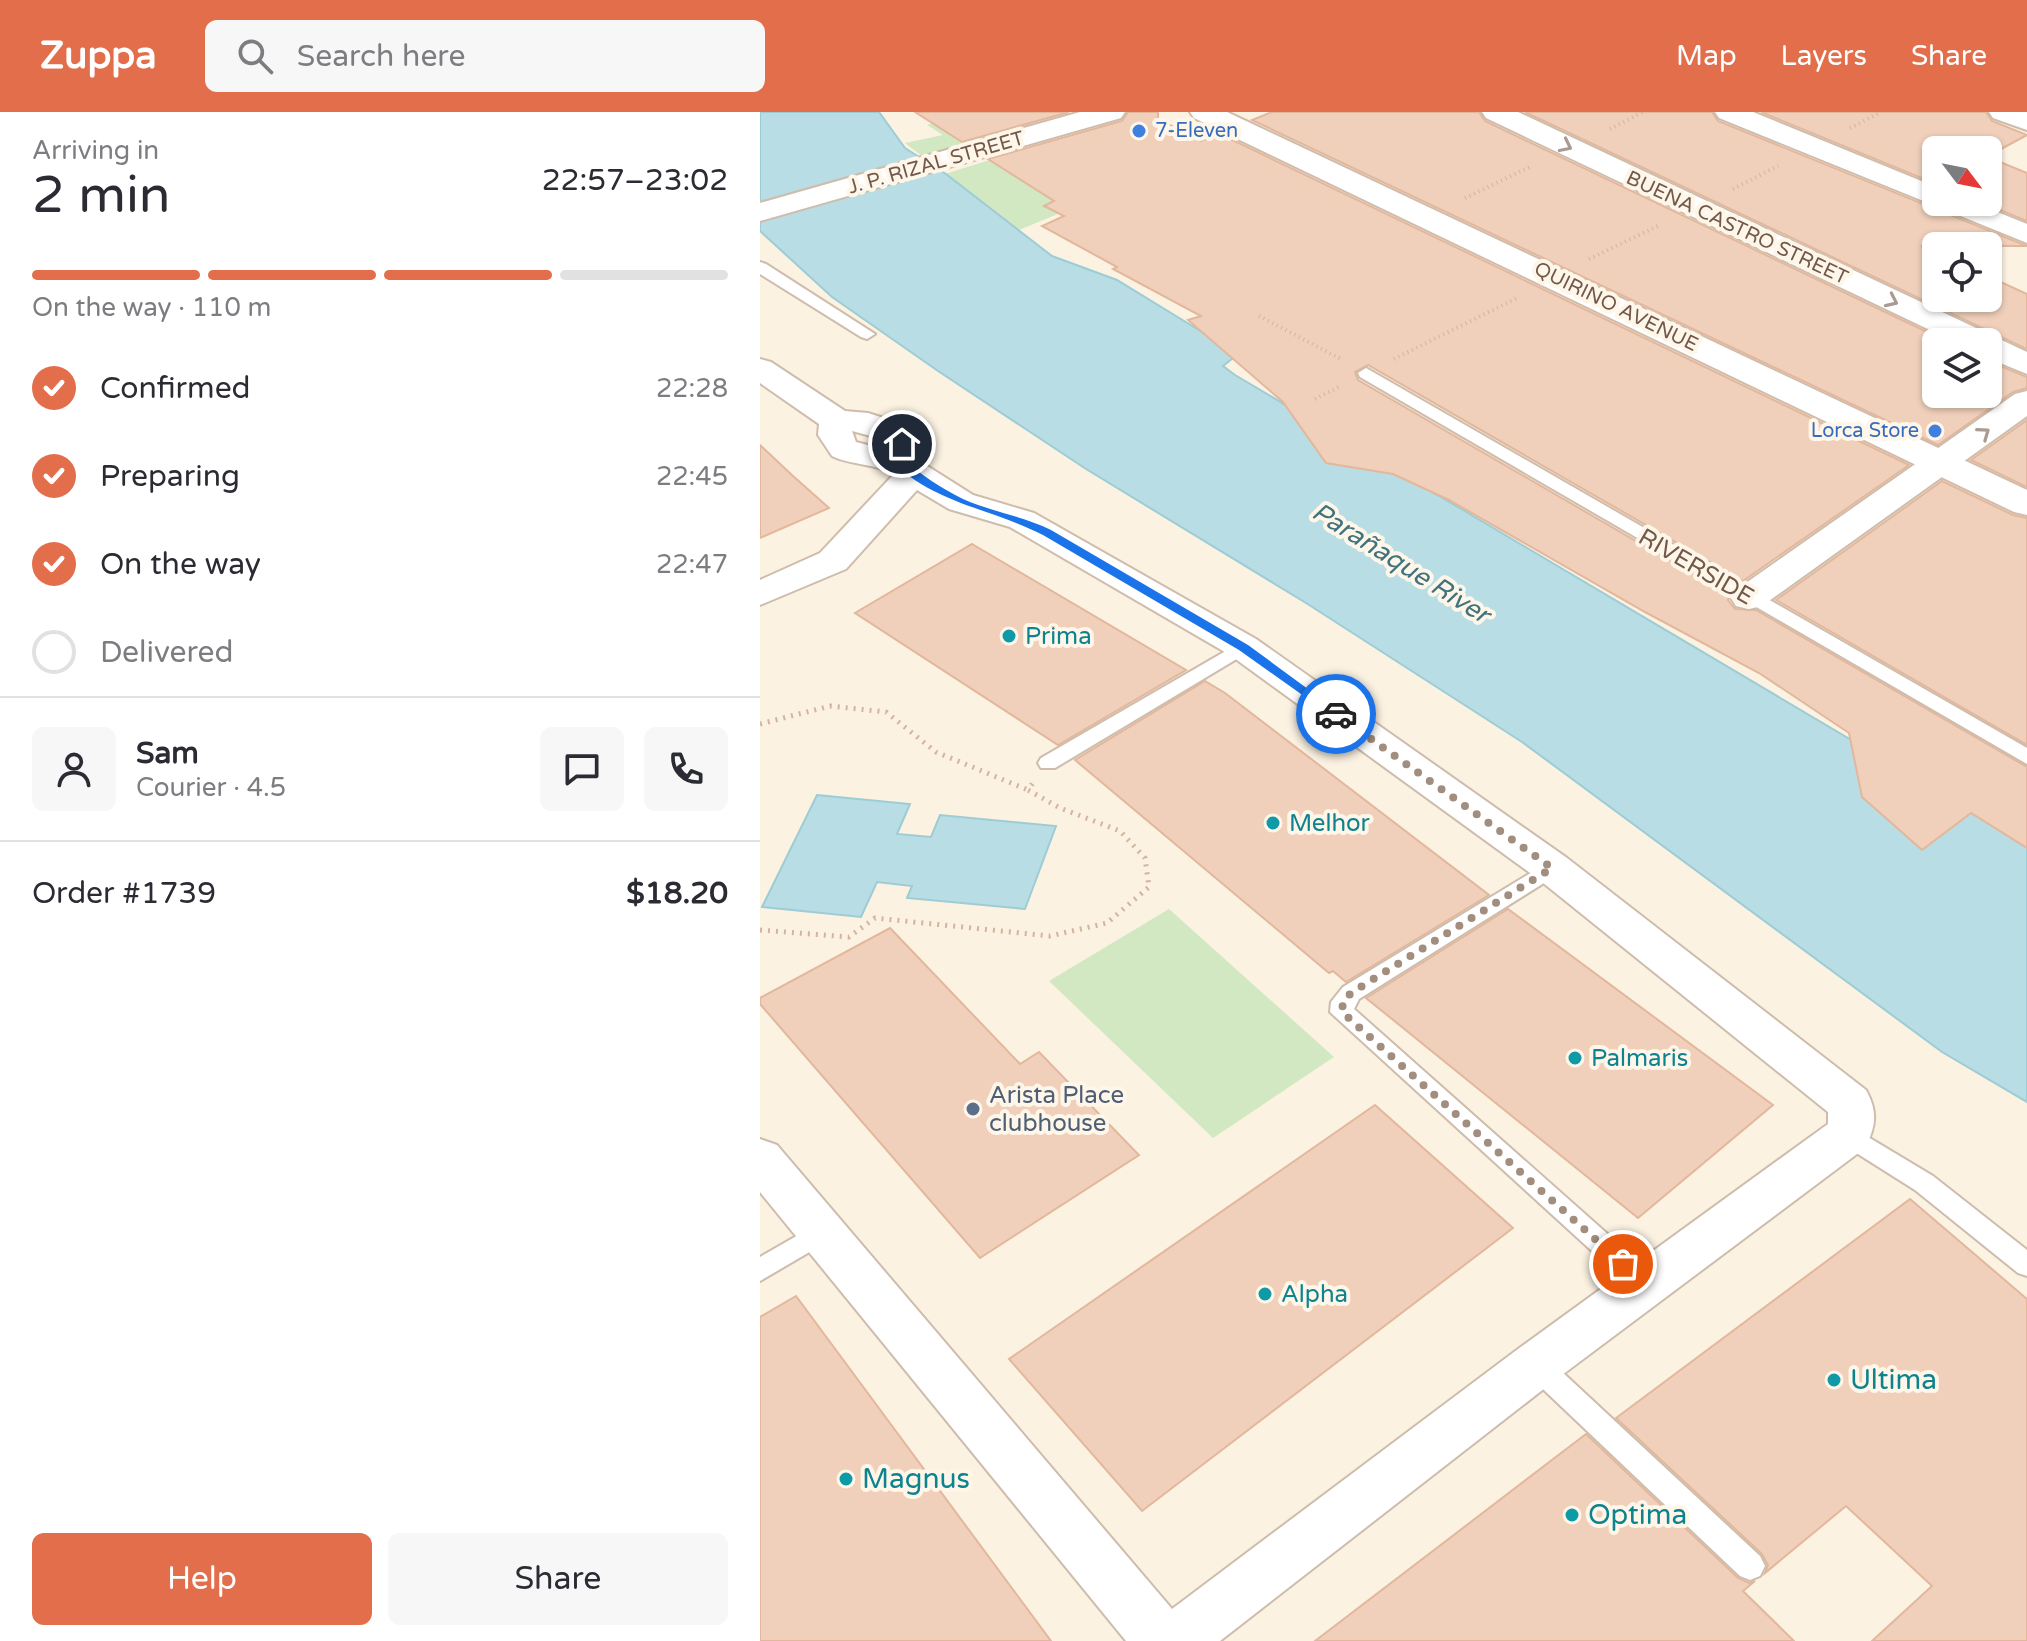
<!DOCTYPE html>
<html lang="en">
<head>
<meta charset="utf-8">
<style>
	body { margin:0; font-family:"Varela Round",sans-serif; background:#f7f7f7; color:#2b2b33; height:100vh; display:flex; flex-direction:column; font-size:30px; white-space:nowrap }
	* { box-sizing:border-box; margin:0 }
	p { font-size:26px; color:#7c7c81 }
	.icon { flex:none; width:44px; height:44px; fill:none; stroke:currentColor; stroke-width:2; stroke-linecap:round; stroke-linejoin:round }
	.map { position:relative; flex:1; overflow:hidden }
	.drawer { display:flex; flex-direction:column; background:#fff; width:760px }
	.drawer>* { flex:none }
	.needle { width:52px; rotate:122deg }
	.fabs { position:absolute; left:1162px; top:24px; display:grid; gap:16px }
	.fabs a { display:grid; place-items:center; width:80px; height:80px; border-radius:12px; background:#fff; box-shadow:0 2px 6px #0004; font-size:40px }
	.pin { position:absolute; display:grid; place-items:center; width:68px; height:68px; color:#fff; margin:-34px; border:4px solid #fff; border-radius:50%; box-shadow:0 2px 8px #0007 }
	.courier { position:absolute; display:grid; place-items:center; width:80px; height:80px; margin:-40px; border:6px solid #1a73e8; border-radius:50%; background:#fff; color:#222; box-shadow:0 2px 10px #0007 }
	.summary em { font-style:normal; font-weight:600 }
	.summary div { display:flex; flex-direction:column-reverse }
	.summary { display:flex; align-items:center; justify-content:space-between; height:136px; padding:0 32px }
	h1 { font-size:52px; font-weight:600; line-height:60px }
	.bar { display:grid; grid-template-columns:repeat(4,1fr); gap:12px 8px; align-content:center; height:96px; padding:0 32px }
	.bar i { height:10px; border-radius:6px; background:#e1e1e2 }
	.bar .active { background:#e26e4b }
	.bar p { grid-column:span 4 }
	.line { display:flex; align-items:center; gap:20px; padding:0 32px; border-top:2px solid #e1e1e2 }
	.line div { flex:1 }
	.round { display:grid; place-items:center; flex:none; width:84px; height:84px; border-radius:12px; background:#f7f7f7 }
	ol { padding:0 32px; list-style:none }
	li { display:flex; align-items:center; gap:24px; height:88px }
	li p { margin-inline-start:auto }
	li .icon { padding:8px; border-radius:50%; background:#e26e4b; color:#fff; stroke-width:4 }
	li:last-child { color:#7c7c81 }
	li i { width:44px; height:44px; border:4px solid #e1e1e2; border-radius:50% }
	.primary-button { display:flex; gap:16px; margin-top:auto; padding:16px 32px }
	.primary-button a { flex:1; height:92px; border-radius:12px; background:#e26e4b; color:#fff; font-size:32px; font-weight:600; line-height:92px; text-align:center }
	.primary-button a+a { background:#f7f7f7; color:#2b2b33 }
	header { display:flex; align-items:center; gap:48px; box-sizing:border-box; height:112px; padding:0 40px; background:#e26e4b; color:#fff }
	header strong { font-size:38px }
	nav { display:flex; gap:44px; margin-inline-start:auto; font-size:28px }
	.search { width:560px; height:72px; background:#f7f7f7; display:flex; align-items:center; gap:20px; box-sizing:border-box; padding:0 28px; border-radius:12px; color:#7c7c81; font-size:30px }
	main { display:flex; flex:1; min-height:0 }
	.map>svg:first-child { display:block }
	.green { fill:#d1e8c2 }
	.water { fill:#b8dde4; stroke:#9eccd5; stroke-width:2 }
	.building { fill:#f0d0bb; stroke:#e2b79c; stroke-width:2 }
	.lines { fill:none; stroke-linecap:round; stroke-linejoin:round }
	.service-casing { stroke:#cebcac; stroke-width:4 }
	.minor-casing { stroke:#cebcac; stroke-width:4 }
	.tertiary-casing { stroke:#cebcac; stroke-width:4 }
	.secondary-casing { stroke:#d1bbaa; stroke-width:4 }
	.path-far1 { stroke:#d4b49e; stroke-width:4; stroke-dasharray:1 4; stroke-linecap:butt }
	.path { stroke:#d4b49e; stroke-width:5; stroke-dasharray:2 6; stroke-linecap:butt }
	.service { fill:#fff; fill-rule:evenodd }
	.minor { fill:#fff; fill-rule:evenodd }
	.tertiary { fill:#fff; fill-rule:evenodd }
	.secondary { fill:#fff; fill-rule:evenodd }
	.oneway { stroke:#aa9b92 }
	.route { fill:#1a73e8 }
	.done { stroke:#a28e7f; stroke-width:8; stroke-dasharray:0 14.4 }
	.shop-dot { fill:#3f7fe0; stroke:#fef6e8; stroke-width:3 }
	.culture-dot { fill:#0f9aa8; stroke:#fef6e8; stroke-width:3 }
	.service-dot { fill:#5c6f8a; stroke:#fef6e8; stroke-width:3 }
	.labels { text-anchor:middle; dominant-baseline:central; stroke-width:8; stroke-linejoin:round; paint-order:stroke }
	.far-shop-label { font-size:20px; fill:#366cbe; stroke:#fef6e8; text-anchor:start }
	.far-street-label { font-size:20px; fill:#72584a; stroke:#fef6e8 }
	.street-label { font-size:24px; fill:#72584a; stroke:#fef6e8 }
	.culture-label { font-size:24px; fill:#0d838f; stroke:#fef6e8; text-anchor:start }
	.service-label { font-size:24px; fill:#4e5e75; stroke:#fef6e8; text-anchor:start }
	.water-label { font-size:26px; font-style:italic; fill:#41737e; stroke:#fef6e8 }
	.near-culture-label { font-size:28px; fill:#0d838f; stroke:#fef6e8; text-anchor:start }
</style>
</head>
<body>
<header>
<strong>Zuppa</strong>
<div class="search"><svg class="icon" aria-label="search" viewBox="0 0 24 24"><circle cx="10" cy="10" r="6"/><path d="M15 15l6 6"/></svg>Search here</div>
<nav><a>Map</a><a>Layers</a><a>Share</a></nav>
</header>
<main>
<section class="drawer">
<div class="summary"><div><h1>2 min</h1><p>Arriving in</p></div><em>22:57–23:02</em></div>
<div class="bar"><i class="active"></i><i class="active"></i><i class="active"></i><i></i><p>On the way · 110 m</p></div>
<ol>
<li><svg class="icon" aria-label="check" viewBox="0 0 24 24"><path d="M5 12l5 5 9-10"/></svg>Confirmed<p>22:28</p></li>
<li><svg class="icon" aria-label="check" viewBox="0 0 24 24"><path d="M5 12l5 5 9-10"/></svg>Preparing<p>22:45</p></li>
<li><svg class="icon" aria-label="check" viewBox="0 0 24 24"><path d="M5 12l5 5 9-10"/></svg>On the way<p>22:47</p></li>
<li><i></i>Delivered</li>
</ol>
<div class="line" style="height:144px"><a class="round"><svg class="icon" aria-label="person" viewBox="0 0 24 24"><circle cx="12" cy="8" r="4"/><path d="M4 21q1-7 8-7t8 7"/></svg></a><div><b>Sam</b><p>Courier · 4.5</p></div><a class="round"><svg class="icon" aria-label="chat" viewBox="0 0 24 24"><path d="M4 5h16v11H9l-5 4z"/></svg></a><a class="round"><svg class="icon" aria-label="phone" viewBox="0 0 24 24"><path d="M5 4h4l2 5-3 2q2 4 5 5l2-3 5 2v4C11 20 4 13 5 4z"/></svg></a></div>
<div class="line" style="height:104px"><div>Order #1739</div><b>$18.20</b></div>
<div class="primary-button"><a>Help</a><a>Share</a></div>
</section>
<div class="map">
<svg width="1267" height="1529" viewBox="0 0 1267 1529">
	<rect width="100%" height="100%" fill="#fbf2e2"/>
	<!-- green -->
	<g class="green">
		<path d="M 205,0 L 225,0 L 260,23 L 167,48 L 145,31 L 183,23 L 167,13 Z"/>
		<path d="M 253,41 L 322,92 L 237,127 L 178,64 Z"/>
		<path d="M 409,797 L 574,945 L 453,1026 L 289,869 Z"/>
	</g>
	<!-- water -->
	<g class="water">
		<path d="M 0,0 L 119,0 L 145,36 L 186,62 L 292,144 L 357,168 L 478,242 L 463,254 L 475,263 L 1267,732 L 1267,990 L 1182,940 L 762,630 L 546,491 L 326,357 L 178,259 L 72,185 L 0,119 Z"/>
		<path d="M 57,683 L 150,692 L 137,722 L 171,725 L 180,703 L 296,714 L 265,797 L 147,786 L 152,774 L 117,770 L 101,805 L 2,795 Z"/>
	</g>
	<!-- building -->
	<g class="building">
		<path d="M 155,0 L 309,0 L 202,30 Z"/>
		<path d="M 368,0 L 398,0 L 398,7 L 441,29 L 460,22 L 1149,353 L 983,469 L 608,253 L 595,260 L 598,268 L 969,483 L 968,488 L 975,497 L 996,498 L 1267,655 L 1267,736 L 1211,701 L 1162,738 L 1102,685 L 1089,621 L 999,561 L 885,500 L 689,388 L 633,362 L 566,351 L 523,290 L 428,208 L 441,204 L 353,157 L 357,155 L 282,114 L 304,104 L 284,94 L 294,89 L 228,47 L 362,9 Z"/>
		<path d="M 512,0 L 719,0 L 725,9 L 1188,230 L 1176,230 L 1176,282 L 1228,282 L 1228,249 L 1267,265 L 1267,276 L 1253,280 L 1178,333 L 492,8 Z"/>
		<path d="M 765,0 L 952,0 L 958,9 L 1267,134 L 1161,134 L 1176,141 L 1176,186 L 1228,186 L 1228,164 L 1267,182 L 1267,237 Z"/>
		<path d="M 1001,0 L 1226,0 L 1232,9 L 1267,23 L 1228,44 L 1228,38 L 1176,38 L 1176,72 Z"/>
		<path d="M 1228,45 L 1267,61 L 1267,109 L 1221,90 L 1228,90 Z"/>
		<path d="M 1267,308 L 1267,375 L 1211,348 Z"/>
		<path d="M 0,333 L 33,364 L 69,396 L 0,426 Z"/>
		<path d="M 1182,369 L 1253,403 L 1267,406 L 1267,633 L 1016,488 Z"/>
		<path d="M 212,432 L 426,558 L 298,633 L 95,501 Z"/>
		<path d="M 445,569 L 465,581 L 729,783 L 586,870 L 573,859 L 569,861 L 315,648 Z"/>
		<path d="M 748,797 L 1013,993 L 878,1106 L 606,886 Z"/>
		<path d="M 130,816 L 260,952 L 279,940 L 379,1043 L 220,1146 L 0,892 L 0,886 Z"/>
		<path d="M 615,993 L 753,1116 L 382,1399 L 249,1247 Z"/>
		<path d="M 1150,1087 L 1267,1187 L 1267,1529 L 1112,1529 L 1172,1474 L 1086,1394 L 1005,1461 L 1008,1453 L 1002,1442 L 856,1306 Z"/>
		<path d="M 36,1184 L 291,1529 L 0,1529 L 0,1205 Z"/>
		<path d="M 826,1322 L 978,1466 L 989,1471 L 995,1469 L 983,1479 L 1034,1529 L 555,1529 Z"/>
	</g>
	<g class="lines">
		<defs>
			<g id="service">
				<path d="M 0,150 L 6,152 L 115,222 L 107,227 L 101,225 L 0,162 Z"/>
				<path d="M 606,256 L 1267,636 L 1267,652 L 600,265 L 598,261 Z"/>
				<path d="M 483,529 L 490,531 L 493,535 L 490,539 L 295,656 L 281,656 L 278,651 L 281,646 Z"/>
				<path d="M 792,748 L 800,751 L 803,756 L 800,761 L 599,887 L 594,897 L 896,1165 L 900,1173 L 896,1181 L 887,1184 L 878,1181 L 570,900 L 571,890 L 583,875 Z"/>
				<path d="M 1088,1013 L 1173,1064 L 1267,1138 L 1267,1164 L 1258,1161 L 1155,1078 L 1079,1030 L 1076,1023 L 1079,1016 Z"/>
				<path d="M 61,1110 L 70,1114 L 74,1121 L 70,1128 L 0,1169 L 0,1145 Z"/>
				<path d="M 776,1241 L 786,1245 L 1000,1444 L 1005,1454 L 1000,1464 L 990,1468 L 980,1464 L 766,1261 L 762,1253 L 766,1245 Z"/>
			</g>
			<g id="minor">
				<path d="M 722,0 L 758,0 L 1267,240 L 1267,262 L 1228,246 L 1228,230 L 1195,230 L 726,6 Z"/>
				<path d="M 955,0 L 993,0 L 1176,75 L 1176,90 L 1213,90 L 1267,112 L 1267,131 L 959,6 Z"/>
				<path d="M 1229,0 L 1267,0 L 1267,18 L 1233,6 Z"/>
				<path d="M 0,247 L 11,250 L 85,299 L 108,301 L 142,312 L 159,332 L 153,345 L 213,383 L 274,401 L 496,527 L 807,746 L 1106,978 C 1118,1000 1116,1014 1105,1036 L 794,1269 L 460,1529 L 366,1529 L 0,1080 L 0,1027 L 17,1033 L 412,1497 L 758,1237 L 1068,1012 L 1068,1000 L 777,766 L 470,543 L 250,415 L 189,397 L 157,378 L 86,457 L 0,493 L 0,468 L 60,441 L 133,363 C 121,352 89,353 72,344 L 58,323 L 59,312 L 0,271 ZM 92,319 L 118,326 L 125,333 L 123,337 L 96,330 Z"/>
				<path d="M 1267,279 L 1267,304 L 1002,494 L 989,497 L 976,494 L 971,486 L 976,478 L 1255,282 Z"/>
			</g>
			<path id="tertiary" d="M 320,0 L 365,0 L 361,6 L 0,109 L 0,91 Z"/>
			<path id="secondary" d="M 430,0 L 467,0 L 1267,378 L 1267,403 L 1254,400 L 434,6 Z"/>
		</defs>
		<!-- service casing -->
		<use href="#service" class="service-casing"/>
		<!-- minor casing -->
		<use href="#minor" class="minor-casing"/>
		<!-- tertiary casing -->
		<use href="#tertiary" class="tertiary-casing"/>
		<!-- secondary casing -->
		<use href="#secondary" class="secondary-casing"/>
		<!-- path-far1 -->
		<g class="path-far1">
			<path d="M 1090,16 L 1121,0"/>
			<path d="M 850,17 L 883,0"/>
			<path d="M 973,77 L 1018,54"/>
			<path d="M 705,86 L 772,54"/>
			<path d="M 829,147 L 900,113"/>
			<path d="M 499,204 L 581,247"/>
			<path d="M 634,247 L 757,186"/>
			<path d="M 555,287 L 579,275"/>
		</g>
		<!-- path -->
		<g class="path">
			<path d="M 0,612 L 70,594 L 126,600 L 176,640 L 268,678"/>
			<path d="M 0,818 L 89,825 L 115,806 L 290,824 L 347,811 L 389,775 L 385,746 L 360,719 L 300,696 L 268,678 L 273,671"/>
		</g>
		<!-- service -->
		<use href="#service" class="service"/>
		<!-- minor -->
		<use href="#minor" class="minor"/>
		<!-- tertiary -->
		<use href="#tertiary" class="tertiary"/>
		<!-- secondary -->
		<use href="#secondary" class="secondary"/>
	</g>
	<!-- one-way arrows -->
	<defs><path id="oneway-chevron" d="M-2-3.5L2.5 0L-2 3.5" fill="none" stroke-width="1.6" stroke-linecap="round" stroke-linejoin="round" transform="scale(2)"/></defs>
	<g class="oneway">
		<use href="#oneway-chevron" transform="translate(806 34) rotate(26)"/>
		<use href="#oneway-chevron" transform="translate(1132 189) rotate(25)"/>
		<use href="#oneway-chevron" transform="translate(1224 321) rotate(-36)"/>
	</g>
	<!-- route -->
	<path class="route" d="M 139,330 L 148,332 L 141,346 C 160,362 181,376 203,387 C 232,400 263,404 291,418 L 488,533 L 582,602 L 572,604 L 479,538 L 283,423 C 231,396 173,392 130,347 Z"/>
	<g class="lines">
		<!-- done -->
		<path class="done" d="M 576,602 L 792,756 L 591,881 L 583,890 L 582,900 L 863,1152"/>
	</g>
	<!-- markers -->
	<g class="shop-dot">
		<circle cx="379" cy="19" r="8"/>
		<circle cx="1175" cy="319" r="8"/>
	</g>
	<g class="culture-dot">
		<circle cx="249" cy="524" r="8"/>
		<circle cx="513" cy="711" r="8"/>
		<circle cx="815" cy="946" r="8"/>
		<circle cx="505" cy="1182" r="8"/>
		<circle cx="1074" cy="1268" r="8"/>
		<circle cx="86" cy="1367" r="8"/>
		<circle cx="812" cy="1403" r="8"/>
	</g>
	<circle class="service-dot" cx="213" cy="997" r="8"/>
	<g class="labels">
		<!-- far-shop labels -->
		<g class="far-shop-label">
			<text x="395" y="19">7-Eleven</text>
			<text x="1159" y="319" text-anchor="end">Lorca Store</text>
		</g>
		<!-- far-street labels -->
		<g class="far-street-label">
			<text transform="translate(176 51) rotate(-16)">J. P. RIZAL STREET</text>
			<text transform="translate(977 116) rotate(25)">BUENA CASTRO STREET</text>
			<text transform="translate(856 195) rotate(26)">QUIRINO AVENUE</text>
		</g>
		<!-- street labels -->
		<g class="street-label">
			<text transform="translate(936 455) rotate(30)">RIVERSIDE</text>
		</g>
		<!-- culture labels -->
		<g class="culture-label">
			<text x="265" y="524">Prima</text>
			<text x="529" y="711">Melhor</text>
			<text x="831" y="946">Palmaris</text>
			<text x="521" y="1182">Alpha</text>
		</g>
		<!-- service labels -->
		<g class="service-label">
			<text x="229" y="983">Arista Place<tspan x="229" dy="28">clubhouse</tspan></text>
		</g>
		<!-- water labels -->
		<g class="water-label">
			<text transform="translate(641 451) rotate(32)">Parañaque River</text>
		</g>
		<!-- near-culture labels -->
		<g class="near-culture-label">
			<text x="1090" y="1268">Ultima</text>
			<text x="102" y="1367">Magnus</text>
			<text x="828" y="1403">Optima</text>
		</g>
	</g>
</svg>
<div class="fabs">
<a><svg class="needle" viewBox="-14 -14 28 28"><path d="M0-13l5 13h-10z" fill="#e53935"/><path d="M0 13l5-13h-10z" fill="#7c7c81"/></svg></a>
<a><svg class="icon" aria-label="locate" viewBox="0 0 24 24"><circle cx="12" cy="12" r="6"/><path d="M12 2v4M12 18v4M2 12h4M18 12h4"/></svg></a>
<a><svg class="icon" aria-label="layers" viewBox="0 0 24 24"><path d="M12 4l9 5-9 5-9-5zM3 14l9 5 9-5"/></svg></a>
</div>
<div class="pin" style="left:863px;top:1152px;background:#ea580c"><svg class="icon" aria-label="bag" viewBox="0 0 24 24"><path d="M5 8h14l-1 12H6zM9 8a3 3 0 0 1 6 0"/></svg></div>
<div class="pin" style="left:142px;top:332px;background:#1f2937"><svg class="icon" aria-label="home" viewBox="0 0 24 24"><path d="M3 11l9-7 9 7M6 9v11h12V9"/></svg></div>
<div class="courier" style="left:576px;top:602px"><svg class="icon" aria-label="car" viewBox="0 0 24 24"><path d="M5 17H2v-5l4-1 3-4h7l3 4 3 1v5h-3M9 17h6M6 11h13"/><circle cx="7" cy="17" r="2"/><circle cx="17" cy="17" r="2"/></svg></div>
</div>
</main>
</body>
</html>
